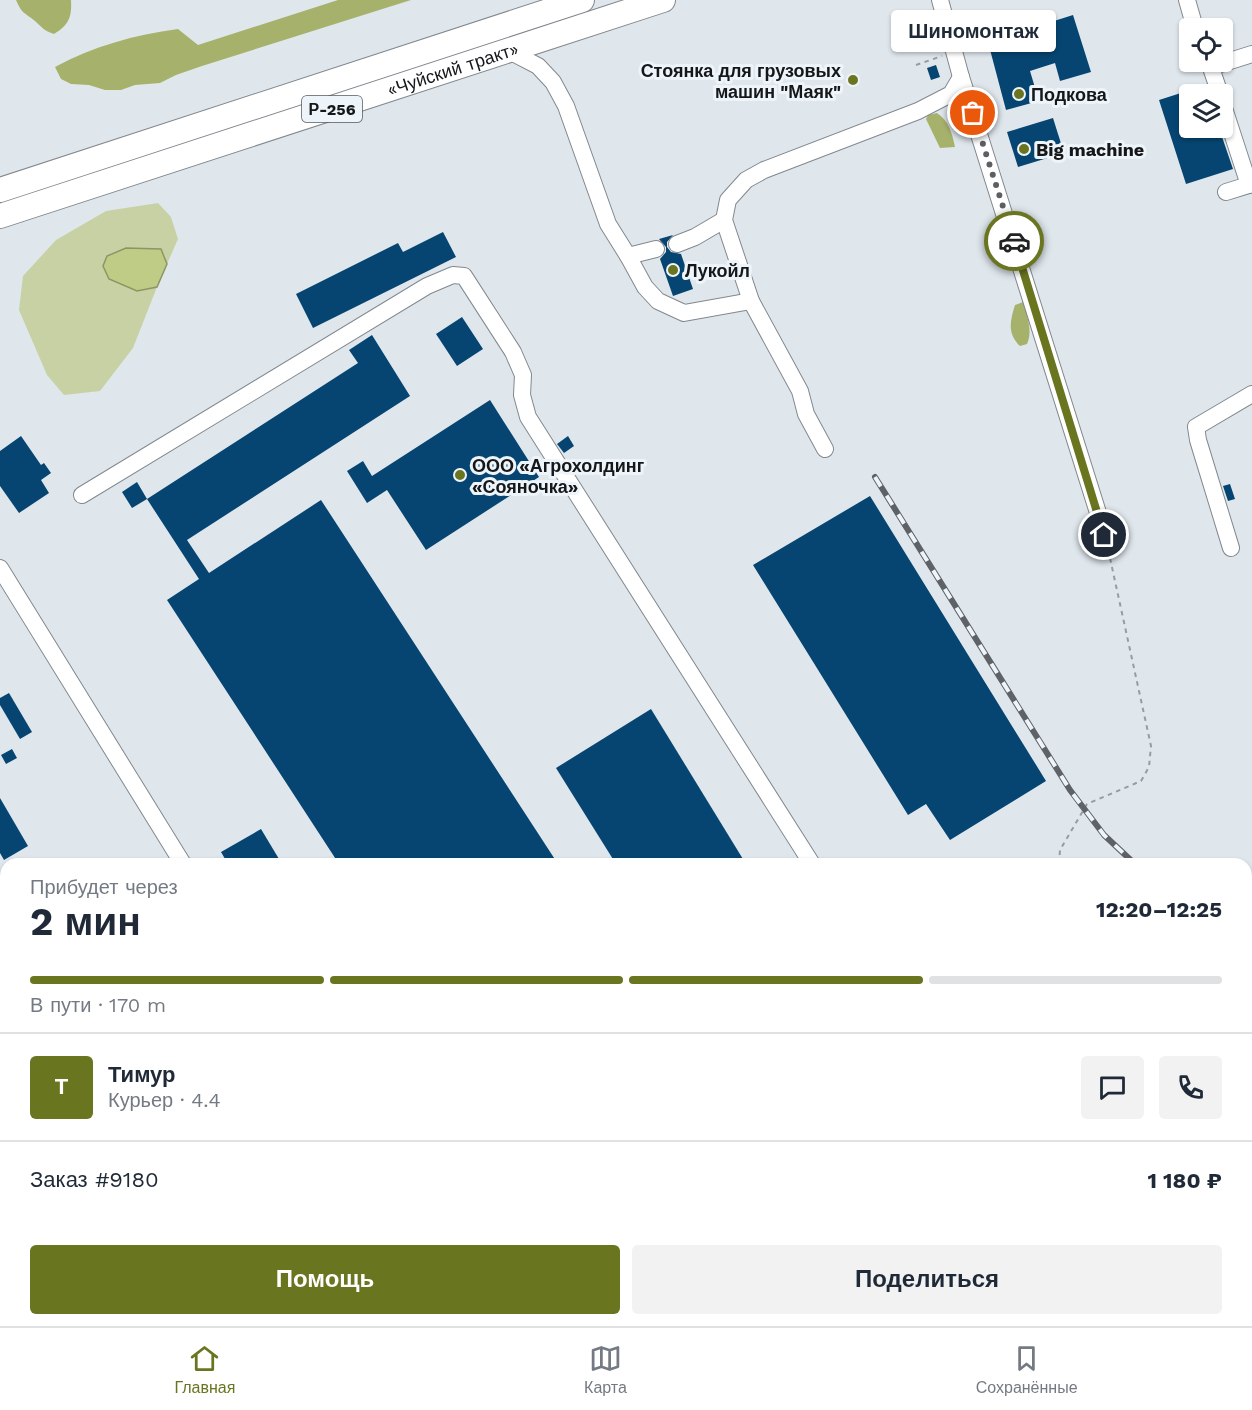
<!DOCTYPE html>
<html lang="ru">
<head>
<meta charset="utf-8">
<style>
	body { margin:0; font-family:"Work Sans",sans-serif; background:#f2f2f3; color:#1f2937; height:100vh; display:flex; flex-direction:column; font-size:22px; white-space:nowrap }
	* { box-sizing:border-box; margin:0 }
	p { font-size:20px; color:#747a83 }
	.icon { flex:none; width:33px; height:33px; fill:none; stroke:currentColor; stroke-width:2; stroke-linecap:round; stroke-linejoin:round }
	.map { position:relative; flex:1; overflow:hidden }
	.side { position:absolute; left:0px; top:858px; width:1252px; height:468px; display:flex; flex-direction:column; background:#fff; border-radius:18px 18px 0 0; box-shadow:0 2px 4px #0004 }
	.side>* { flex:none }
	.fabs { position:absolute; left:1179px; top:18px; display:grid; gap:12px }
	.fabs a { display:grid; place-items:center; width:54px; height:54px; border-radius:6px; background:#fff; box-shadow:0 2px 4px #0004; font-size:30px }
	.pin { position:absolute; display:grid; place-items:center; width:51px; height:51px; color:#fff; margin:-26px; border:3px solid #fff; border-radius:50%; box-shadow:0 2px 6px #0007 }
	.courier { position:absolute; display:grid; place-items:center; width:60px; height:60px; margin:-30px; border:4px solid #6a7520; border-radius:50%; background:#fff; color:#222; box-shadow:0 2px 8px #0007 }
	.bubble { position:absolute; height:42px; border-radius:6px; background:#fff; box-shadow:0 2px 4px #0004; font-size:20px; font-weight:700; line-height:42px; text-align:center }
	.overview em { font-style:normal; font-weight:700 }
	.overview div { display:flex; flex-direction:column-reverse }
	.overview { display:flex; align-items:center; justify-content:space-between; height:102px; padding:0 30px }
	h1 { font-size:39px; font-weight:700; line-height:45px }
	.bar { display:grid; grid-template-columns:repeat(4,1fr); gap:9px 6px; align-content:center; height:72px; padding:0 30px }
	.bar i { height:8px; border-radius:4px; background:#e0e1e3 }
	.bar .current { background:#6a7520 }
	.bar p { grid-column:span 4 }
	.line { display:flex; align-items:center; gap:15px; padding:0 30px; border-top:2px solid #e0e1e3 }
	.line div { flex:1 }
	.round { display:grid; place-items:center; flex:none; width:63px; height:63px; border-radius:6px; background:#f2f2f3 }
	.button { display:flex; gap:12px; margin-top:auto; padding:12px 30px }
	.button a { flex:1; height:69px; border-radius:6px; background:#6a7520; color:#fff; font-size:24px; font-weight:700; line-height:69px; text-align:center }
	.button a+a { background:#f2f2f3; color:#1f2937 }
	.dock { display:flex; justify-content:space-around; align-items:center; height:84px; border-top:2px solid #e0e1e3; background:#fff; font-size:16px; color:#747a83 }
	.dock a { display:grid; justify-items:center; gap:3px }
	.dock .current { color:#6a7520 }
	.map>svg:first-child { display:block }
	.green { fill:#c8d1a4 }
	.forest { fill:#a6b26c }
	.water { fill:#bfcc85; stroke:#8c9665; stroke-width:1.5 }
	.building { fill:#064571 }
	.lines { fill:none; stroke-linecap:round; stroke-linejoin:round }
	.minor-casing { stroke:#82888e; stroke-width:18 }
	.highway-casing { stroke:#82888e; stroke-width:26 }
	.path { stroke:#969ca1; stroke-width:2; stroke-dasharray:4.5 4.5; stroke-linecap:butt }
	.minor { stroke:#fff; stroke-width:16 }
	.highway { stroke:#fff; stroke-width:24 }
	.rail-casing { stroke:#5e6266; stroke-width:6 }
	.rail { stroke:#edf4fa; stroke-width:4; stroke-dasharray:11; stroke-linecap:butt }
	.done { stroke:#5c6063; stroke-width:6; stroke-dasharray:0 10.8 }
	.route { stroke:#6a7520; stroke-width:8 }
	.poi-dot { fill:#6a7520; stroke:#edf4fa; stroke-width:2 }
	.labels { text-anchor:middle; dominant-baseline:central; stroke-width:6; stroke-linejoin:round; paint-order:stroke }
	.shield { fill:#edf4fa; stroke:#56595c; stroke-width:1.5 }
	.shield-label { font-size:16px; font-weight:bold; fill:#151719 }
	.street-label { font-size:18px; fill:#151719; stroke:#edf4fa }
	.poi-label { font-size:18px; font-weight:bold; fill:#151719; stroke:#edf4fa; text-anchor:start }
</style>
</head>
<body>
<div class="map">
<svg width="1252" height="1326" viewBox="0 0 1252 1326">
	<rect width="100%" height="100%" fill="#dfe7ed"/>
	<!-- green -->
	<path class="green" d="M 158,203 L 171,217 L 178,239 L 167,264 L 161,249 L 137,291 L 157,287 L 133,348 L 100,391 L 64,395 L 47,375 L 19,310 L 23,276 L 56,240 L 106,211 Z"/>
	<!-- forest -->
	<g class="forest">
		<path d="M 16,0 L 71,0 C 72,17 69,25 54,34 C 44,31 42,27 35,21 C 24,12 22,14 16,0 Z"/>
		<path d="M 338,0 L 411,0 L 202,66 L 176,75 L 160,83 L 135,85 L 121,90 L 105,90 L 89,85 L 71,84 L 61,79 L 55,67 C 94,46 134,35 178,29 L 198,45 Z"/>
		<path d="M 937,113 C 949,121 952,133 955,147 L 940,148 L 926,119 L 928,115 Z"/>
		<path d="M 1023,302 C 1027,316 1033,331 1027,344 L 1020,346 C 1007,334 1010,321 1015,305 Z"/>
	</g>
	<!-- water -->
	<path class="water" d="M 126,248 L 161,249 L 167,264 L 157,287 L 137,291 L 109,279 L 103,266 L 107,256 Z"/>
	<!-- building -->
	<g class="building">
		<path d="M 1073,15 L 1091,72 L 1060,81 L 1055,63 L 1030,71 L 1039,101 L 1006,110 L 988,42 Z"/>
		<path d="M 936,65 L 940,77 L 931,80 L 927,68 Z"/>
		<path d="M 1206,85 L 1209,94 L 1190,94 L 1190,128 L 1219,128 L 1233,169 L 1186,184 L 1159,100 Z"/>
		<path d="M 1053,118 L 1064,153 L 1018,167 L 1007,132 Z"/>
		<path d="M 443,232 L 456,257 L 313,328 L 296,294 L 398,243 L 403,252 Z"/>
		<path d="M 673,235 L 667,242 L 667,247 L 671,252 L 681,254 L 693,289 L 673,296 L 660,259 L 666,252 L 666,247 L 659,239 Z"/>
		<path d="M 462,317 L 483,349 L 457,366 L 436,334 Z"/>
		<path d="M 372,335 L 410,396 L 187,540 L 209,573 L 321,500 L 558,864 L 339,864 L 167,600 L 199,579 L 147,499 L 358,363 L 349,350 Z"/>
		<path d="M 490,400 L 539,477 L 426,550 L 387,490 L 367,503 L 347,471 L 363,461 L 372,476 Z"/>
		<path d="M 21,436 L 41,465 L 44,463 L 51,473 L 41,480 L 49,493 L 19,513 L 0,486 L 0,451 Z"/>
		<path d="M 568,436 L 574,446 L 564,453 L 557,444 Z"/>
		<path d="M 137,482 L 147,499 L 132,508 L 122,492 Z"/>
		<path d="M 1230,484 L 1235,499 L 1228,501 L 1223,486 Z"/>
		<path d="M 870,496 L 1046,781 L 950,840 L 926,804 L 908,815 L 753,565 Z"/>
		<path d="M 9,693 L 32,732 L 20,739 L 0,705 L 0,698 Z"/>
		<path d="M 651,709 L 746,864 L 616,864 L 556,768 Z"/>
		<path d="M 12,749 L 17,758 L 6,764 L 1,755 Z"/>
		<path d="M 0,798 L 28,846 L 4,860 L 0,853 Z"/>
		<path d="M 261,829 L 282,864 L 228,864 L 221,852 Z"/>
	</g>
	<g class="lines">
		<defs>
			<g id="minor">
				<path d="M 940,0 L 961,77 L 1105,535"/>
				<path d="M 1187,0 L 1195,28"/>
				<path d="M 509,51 L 538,66 L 553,82 L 566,106 L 608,224 L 628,256 L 656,249"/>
				<path d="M 1209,62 L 1220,94"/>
				<path d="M 1211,67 L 1252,54"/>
				<path d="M 1222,102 L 1249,185"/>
				<path d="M 1226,192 L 1252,184"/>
				<path d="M 677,244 L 695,237 L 724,220"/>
				<path d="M 628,256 L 645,287 L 658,301 L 684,313 L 751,301 L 800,391 L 806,414 L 825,449"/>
				<path d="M 751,301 L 724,220 L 728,200 L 746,180 L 764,170 L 918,111 L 951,94 L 961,77"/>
				<path d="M 82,495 L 427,286 L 453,275 L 464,276 L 513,352 L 523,375 L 522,395 L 528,417 L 812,864"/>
				<path d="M 1231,548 L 1198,440 L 1196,427 L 1252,394"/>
				<path d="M 0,568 L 183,864"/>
			</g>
			<g id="highway">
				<path d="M 0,190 L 582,0"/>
				<path id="s1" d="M 0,216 L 663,0"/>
			</g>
		</defs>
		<!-- minor casing -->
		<use href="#minor" class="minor-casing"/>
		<!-- highway casing -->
		<use href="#highway" class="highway-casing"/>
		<!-- path -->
		<g class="path">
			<path d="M 967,48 L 980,44"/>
			<path d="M 916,65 L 942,56"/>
			<path d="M 1059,864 L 1060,850 L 1087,804 L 1141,781 L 1149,767 L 1151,746 L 1108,549"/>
		</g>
		<!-- minor -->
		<use href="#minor" class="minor"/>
		<!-- highway -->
		<use href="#highway" class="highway"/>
		<defs>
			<g id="rail">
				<path d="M 875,477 L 1070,790 L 1104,835 L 1135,864"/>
				<path d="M 1246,932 L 1252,934"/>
				<path d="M 1246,1210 L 1252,1210"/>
				<path d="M 1246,1240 L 1252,1237"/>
				<path d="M 1246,1283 L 1252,1280"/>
				<path d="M 1246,1306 L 1252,1302"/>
				<path d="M 1181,1326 L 1190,1320"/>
				<path d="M 1197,1326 L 1206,1320"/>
				<path d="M 1216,1326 L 1225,1320"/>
			</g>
		</defs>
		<!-- rail casing -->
		<use href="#rail" class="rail-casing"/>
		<!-- rail -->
		<use href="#rail" class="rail"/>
	</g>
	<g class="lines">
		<!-- done -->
		<path class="done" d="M 973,113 L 1014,241"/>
		<!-- route -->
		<path class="route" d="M 1014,241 L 1104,535"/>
	</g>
	<!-- markers -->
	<g class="poi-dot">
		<circle cx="853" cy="80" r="6"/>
		<circle cx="1019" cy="94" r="6"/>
		<circle cx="1024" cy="149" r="6"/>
		<circle cx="673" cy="270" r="6"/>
		<circle cx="460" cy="475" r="6"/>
	</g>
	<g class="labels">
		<!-- shield labels -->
		<rect class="shield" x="302" y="96" width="60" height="26" rx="4.5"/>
		<g class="shield-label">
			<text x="332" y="109">Р-256</text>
		</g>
		<!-- street labels -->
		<g class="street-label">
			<text stroke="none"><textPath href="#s1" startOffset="476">«Чуйский тракт»</textPath></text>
		</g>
		<!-- poi labels -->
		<g class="poi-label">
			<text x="841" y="70" text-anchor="end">Стоянка для грузовых<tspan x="841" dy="21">машин "Маяк"</tspan></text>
			<text x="1031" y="94">Подкова</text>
			<text x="1036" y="149">Big machine</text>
			<text x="685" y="270">Лукойл</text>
			<text x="472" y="465">ООО «Агрохолдинг<tspan x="472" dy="21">«Сояночка»</tspan></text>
		</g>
	</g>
</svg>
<div class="fabs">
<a><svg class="icon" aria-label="locate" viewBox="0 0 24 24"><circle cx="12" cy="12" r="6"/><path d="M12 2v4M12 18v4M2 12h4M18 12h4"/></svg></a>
<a><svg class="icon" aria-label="layers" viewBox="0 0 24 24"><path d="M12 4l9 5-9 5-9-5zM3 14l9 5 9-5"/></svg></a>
</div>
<div class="pin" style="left:973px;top:113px;background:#ea580c"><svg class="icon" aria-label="bag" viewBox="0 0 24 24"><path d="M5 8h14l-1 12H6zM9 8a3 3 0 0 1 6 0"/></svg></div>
<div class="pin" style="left:1104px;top:535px;background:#1f2937"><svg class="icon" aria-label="home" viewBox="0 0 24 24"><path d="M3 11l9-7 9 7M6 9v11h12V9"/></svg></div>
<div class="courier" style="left:1014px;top:241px"><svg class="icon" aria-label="car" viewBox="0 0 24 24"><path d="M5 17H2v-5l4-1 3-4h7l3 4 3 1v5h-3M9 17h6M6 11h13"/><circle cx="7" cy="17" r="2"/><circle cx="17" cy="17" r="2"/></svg></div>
<div class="bubble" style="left:891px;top:10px;width:165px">Шиномонтаж</div>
<section class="side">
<div class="overview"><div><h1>2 мин</h1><p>Прибудет через</p></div><em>12:20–12:25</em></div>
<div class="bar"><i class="current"></i><i class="current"></i><i class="current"></i><i></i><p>В пути · 170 m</p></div>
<div class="line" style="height:108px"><b class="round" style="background:#6a7520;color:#fff">Т</b><div><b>Тимур</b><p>Курьер · 4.4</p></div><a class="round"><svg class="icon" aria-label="chat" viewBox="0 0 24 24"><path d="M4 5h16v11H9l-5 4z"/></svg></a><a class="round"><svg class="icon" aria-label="phone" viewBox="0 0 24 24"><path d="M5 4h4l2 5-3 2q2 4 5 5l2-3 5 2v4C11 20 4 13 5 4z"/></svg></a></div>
<div class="line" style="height:78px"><div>Заказ #9180</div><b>1 180 ₽</b></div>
<div class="button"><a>Помощь</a><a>Поделиться</a></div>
</section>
</div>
<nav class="dock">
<a class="current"><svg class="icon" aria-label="home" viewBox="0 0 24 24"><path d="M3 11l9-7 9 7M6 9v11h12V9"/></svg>Главная</a>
<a><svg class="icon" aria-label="map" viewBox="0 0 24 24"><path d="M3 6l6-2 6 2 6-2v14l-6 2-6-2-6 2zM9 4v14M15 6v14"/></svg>Карта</a>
<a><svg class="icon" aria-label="saved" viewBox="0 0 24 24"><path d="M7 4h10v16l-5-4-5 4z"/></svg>Сохранённые</a>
</nav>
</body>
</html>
